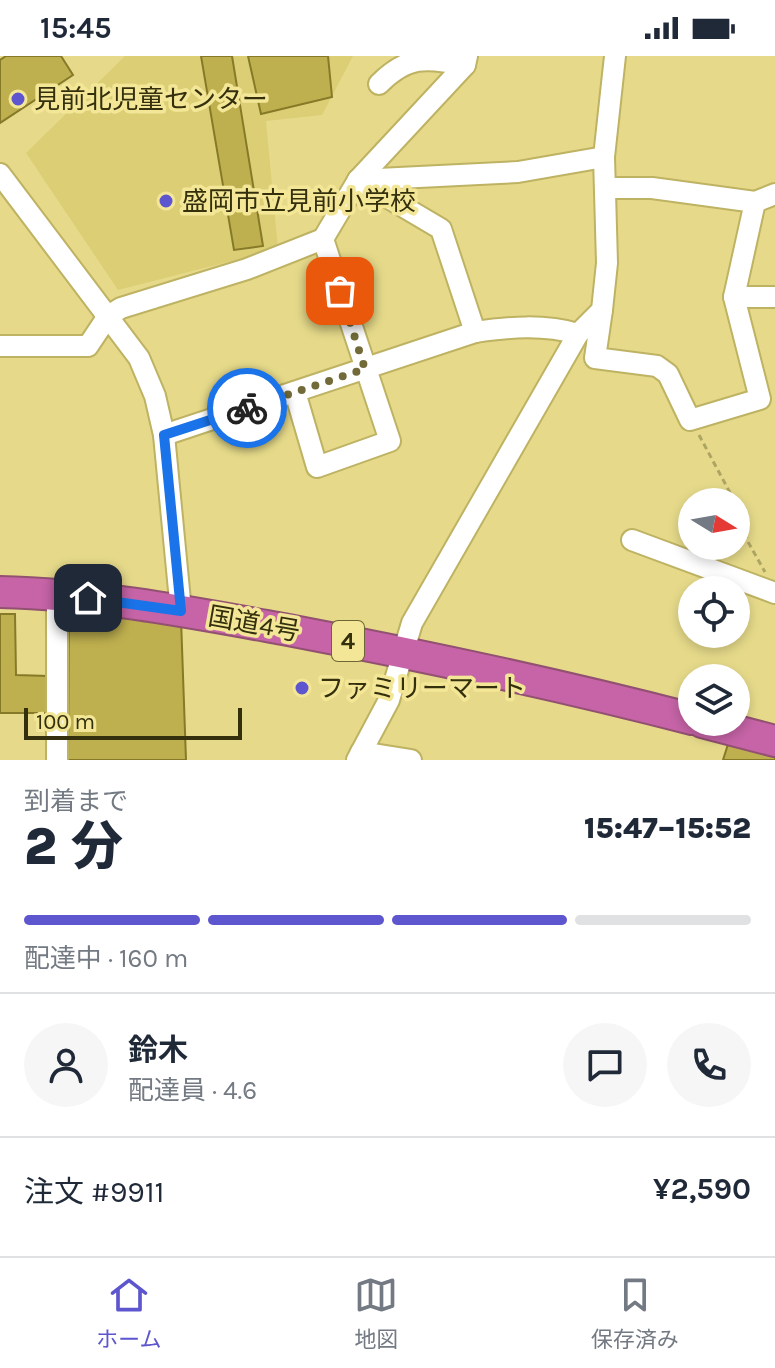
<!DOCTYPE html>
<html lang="ja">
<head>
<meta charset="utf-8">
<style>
	body { margin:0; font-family:Karla,"Noto Sans JP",sans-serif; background:#f6f6f7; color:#1f2937; height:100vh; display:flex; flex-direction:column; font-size:30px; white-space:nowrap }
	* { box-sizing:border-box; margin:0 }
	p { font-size:26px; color:#747a83 }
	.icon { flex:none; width:44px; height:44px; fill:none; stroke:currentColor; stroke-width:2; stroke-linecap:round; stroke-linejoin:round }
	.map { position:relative; height:704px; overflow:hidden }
	.details { display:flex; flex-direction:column; background:#fff; flex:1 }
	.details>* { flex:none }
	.needle { width:52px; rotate:101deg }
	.buttons { position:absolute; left:678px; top:432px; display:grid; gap:16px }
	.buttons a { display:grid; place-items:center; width:72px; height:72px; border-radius:50%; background:#fff; box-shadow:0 4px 12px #0003; font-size:40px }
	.scale { position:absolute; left:24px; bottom:20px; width:218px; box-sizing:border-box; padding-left:8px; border:4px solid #342f0d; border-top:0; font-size:22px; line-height:28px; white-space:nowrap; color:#342f0d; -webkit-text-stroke:6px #f3e797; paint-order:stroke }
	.pin { position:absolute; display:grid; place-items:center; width:68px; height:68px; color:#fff; margin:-34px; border-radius:16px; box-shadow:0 4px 12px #0006 }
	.courier { position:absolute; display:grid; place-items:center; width:80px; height:80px; margin:-40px; border:6px solid #1a73e8; border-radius:50%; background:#fff; color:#222; box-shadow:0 2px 10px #0007 }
	.summary em { font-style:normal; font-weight:800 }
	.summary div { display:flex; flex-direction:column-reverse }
	.summary { display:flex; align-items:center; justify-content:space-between; height:136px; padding:0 24px }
	h1 { font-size:52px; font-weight:800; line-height:60px }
	.bar { display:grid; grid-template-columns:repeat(4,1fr); gap:12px 8px; align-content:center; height:96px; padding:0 24px }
	.bar i { height:10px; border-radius:6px; background:#e0e1e3 }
	.bar .active { background:#5d56cf }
	.bar p { grid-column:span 4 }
	.line { display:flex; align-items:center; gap:20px; padding:0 24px; border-top:2px solid #e0e1e3 }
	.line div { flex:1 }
	.round { display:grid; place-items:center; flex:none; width:84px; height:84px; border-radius:42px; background:#f6f6f7 }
	.status { display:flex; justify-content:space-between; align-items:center; height:56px; padding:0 40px; background:#fff; direction:ltr }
	.status svg { height:22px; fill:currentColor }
	.menu { display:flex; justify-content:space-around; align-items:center; height:112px; border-top:2px solid #e0e1e3; background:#fff; font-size:22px; color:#747a83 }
	.menu a { display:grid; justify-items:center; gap:4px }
	.menu .active { color:#5d56cf }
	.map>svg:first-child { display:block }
	.built { fill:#dbce75 }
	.building { fill:#bfb04f; stroke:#867a28; stroke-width:2 }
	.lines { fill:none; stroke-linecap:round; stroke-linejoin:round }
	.minor-casing { stroke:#beb263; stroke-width:24 }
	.highway-casing { stroke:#935171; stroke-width:34 }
	.path { stroke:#afa563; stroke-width:3; stroke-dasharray:6 4; stroke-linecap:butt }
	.minor { stroke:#fff; stroke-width:20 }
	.highway { stroke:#c664a7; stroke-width:30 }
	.done { stroke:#726b39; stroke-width:8; stroke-dasharray:0 14.4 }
	.route { stroke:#1a73e8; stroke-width:10 }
	.poi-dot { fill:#5d56cf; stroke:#f3e797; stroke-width:3 }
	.labels { text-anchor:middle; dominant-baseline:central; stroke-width:7; stroke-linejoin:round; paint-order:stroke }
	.shield { fill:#f3e797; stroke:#6d6636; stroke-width:2 }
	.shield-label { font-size:24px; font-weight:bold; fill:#342f0d }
	.poi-label { font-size:26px; fill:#342f0d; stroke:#f3e797; text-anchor:start }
	.street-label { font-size:26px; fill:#342f0d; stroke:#f3e797 }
</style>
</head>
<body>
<div class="status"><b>15:45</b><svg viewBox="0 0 49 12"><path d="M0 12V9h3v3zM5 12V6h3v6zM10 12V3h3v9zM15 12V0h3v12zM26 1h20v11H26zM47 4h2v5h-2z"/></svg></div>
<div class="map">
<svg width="775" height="704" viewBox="0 0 775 704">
	<rect width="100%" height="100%" fill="#e6da8a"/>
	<!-- built -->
	<path class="built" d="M 125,0 L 353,0 L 322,59 L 266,65 L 278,193 L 118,234 L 26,97 Z"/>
	<!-- building -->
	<g class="building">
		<path d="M 6,0 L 61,0 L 73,19 L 0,67 L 0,4 Z"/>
		<path d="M 201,0 L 232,0 L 263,190 L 234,194 Z"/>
		<path d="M 248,0 L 328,0 L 332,41 L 261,58 Z"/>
		<path d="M 69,551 L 181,563 L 186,704 L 68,704 Z"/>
		<path d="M 0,558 L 15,558 L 16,619 L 48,620 L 52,657 L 0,657 Z"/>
		<path d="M 729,685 L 775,696 L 775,704 L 723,704 Z"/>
	</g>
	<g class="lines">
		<defs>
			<g id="minor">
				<path d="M 379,28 C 407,0 425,1 465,9"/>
				<path d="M 0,118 L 139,302 L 155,340 L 164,379 L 181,555"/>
				<path d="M 358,124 L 518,116 L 604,101"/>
				<path d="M 358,124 L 441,173 L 475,276"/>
				<path d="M 606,132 L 652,132 L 755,146 L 775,138"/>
				<path d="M 755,146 L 734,241 L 775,241"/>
				<path d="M 602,254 L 595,302 L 657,310 L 668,318 L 690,364 L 760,343 L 734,241"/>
				<path d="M 0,290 L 88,290 L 108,260 L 121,252 L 247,213 L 323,183 L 358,124 L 465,9 L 467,0"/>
				<path d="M 295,336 L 317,411 L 390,385 L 323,183"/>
				<path d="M 164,379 L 475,276 C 509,271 544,268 578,278"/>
				<path d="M 632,484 L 775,537"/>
				<path d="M 361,696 L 411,704"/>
				<path d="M 57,704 L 57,537"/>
				<path d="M 357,704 L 389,644 L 412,567 L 578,278 L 602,254 L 607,207 L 604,101 L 615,0"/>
			</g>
			<g id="highway">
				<path d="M 0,536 C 95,538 189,556 283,573 C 420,599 557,628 692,663"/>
				<path d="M 702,666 L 775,685"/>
			</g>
		</defs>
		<!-- minor casing -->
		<use href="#minor" class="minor-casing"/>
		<!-- highway casing -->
		<use href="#highway" class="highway-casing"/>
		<!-- path -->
		<g class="path">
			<path d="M 699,379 L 735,446"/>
			<path d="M 736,448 L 748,486 L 765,516"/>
		</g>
		<!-- minor -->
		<use href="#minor" class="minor"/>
		<!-- highway -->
		<use href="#highway" class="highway"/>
	</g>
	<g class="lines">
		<!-- done -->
		<path class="done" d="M 247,352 L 365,313 L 340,235"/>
		<!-- route -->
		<path class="route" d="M 88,542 L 181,555 L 164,379 L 247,352"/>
	</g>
	<!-- markers -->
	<g class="poi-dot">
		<circle cx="18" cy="43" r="8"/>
		<circle cx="166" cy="145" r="8"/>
		<circle cx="302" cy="632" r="8"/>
	</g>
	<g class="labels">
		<!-- shield labels -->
		<rect class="shield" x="332" y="565" width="32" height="40" rx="6"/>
		<g class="shield-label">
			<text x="348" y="585">4</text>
		</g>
		<!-- poi labels -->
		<g class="poi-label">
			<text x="34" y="43">見前北児童センター</text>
			<text x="182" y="145">盛岡市立見前小学校</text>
			<text x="318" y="632">ファミリーマート</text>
		</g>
		<!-- street labels -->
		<g class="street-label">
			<text transform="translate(254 568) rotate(10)">国道4号</text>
		</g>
	</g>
</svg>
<div class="buttons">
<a><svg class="needle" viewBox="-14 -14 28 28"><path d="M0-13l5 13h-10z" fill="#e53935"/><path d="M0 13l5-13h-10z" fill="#747a83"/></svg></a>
<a><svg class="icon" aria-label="locate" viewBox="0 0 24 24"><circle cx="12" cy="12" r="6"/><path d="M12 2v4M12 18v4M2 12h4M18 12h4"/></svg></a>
<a><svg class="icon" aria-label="layers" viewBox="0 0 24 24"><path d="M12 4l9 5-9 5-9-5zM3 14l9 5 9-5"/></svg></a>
</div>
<div class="scale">100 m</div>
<div class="pin" style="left:340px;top:235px;background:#ea580c"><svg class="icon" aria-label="bag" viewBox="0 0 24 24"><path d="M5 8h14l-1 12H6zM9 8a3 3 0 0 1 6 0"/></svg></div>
<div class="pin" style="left:88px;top:542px;background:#1f2937"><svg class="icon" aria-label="home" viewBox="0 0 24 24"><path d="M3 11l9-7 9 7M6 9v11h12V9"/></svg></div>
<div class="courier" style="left:247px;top:352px"><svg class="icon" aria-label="bike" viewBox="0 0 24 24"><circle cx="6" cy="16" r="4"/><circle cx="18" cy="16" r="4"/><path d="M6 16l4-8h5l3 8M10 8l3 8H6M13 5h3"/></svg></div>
</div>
<section class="details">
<div class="summary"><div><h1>2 分</h1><p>到着まで</p></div><em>15:47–15:52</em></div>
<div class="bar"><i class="active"></i><i class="active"></i><i class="active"></i><i></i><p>配達中 · 160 m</p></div>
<div class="line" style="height:144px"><a class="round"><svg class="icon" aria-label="person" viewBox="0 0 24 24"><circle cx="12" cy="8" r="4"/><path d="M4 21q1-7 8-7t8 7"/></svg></a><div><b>鈴木</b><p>配達員 · 4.6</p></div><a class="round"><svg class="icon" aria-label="chat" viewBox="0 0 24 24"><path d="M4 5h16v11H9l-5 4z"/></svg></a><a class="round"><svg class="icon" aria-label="phone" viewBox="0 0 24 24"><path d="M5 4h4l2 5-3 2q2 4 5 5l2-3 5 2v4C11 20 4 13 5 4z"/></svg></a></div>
<div class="line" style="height:104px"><div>注文 #9911</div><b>¥2,590</b></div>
</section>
<nav class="menu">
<a class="active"><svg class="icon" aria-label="home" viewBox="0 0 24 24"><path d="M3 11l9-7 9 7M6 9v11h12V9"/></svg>ホーム</a>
<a><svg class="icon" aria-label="map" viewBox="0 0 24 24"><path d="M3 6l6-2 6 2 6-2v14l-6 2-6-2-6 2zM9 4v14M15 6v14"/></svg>地図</a>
<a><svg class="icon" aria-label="saved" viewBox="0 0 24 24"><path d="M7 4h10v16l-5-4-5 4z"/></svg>保存済み</a>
</nav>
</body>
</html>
